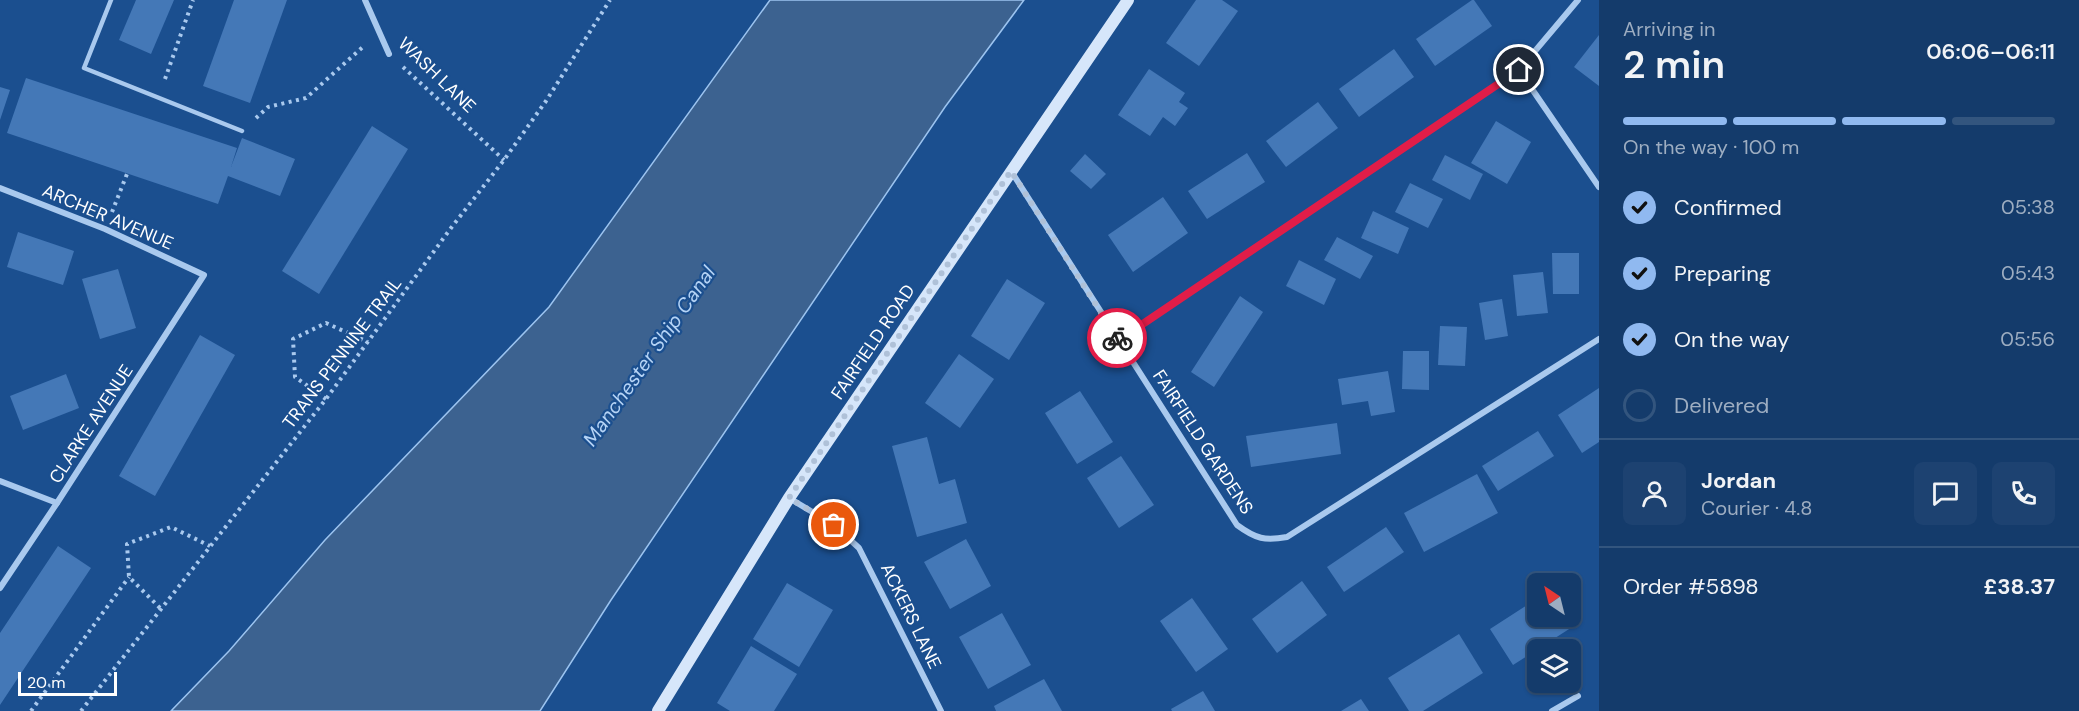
<!DOCTYPE html>
<html lang="en">
<head>
<meta charset="utf-8">
<style>
	body { margin:0; font-family:"DM Sans",sans-serif; background:#1d4271; color:#f1f3f6; height:100vh; display:flex; flex-direction:column; font-size:22px; white-space:nowrap }
	* { box-sizing:border-box; margin:0 }
	p { font-size:20px; color:#9dadc1 }
	.icon { flex:none; width:33px; height:33px; fill:none; stroke:currentColor; stroke-width:2; stroke-linecap:round; stroke-linejoin:round }
	.map { position:relative; flex:1; overflow:hidden }
	.details { display:flex; flex-direction:column; background:#143b6b; width:480px }
	.details>* { flex:none }
	.needle { width:39px; rotate:325deg }
	.buttons { position:absolute; left:1527px; top:573px; display:grid; gap:12px }
	.buttons a { display:grid; place-items:center; width:54px; height:54px; border-radius:9px; background:#143b6b; box-shadow:0 2px 4px #0004,0 0 0 2px #33557e; font-size:30px }
	.scale { position:absolute; left:18px; bottom:15px; width:99px; box-sizing:border-box; padding-left:6px; border:3px solid #fff; border-top:0; font-size:16px; line-height:21px; white-space:nowrap; color:#fff; -webkit-text-stroke:4px #1b4f8f; paint-order:stroke }
	.pin { position:absolute; display:grid; place-items:center; width:51px; height:51px; color:#fff; margin:-26px; border:3px solid #fff; border-radius:50%; box-shadow:0 2px 6px #0007 }
	.courier { position:absolute; display:grid; place-items:center; width:60px; height:60px; margin:-30px; border:4px solid #e11d48; border-radius:50%; background:#fff; color:#222; box-shadow:0 2px 8px #0007 }
	.headline em { font-style:normal; font-weight:600 }
	.headline div { display:flex; flex-direction:column-reverse }
	.headline { display:flex; align-items:center; justify-content:space-between; height:102px; padding:0 24px }
	h1 { font-size:39px; font-weight:600; line-height:45px }
	.bar { display:grid; grid-template-columns:repeat(4,1fr); gap:9px 6px; align-content:center; height:72px; padding:0 24px }
	.bar i { height:8px; border-radius:4px; background:#33557e }
	.bar .active { background:#90b9f0 }
	.bar p { grid-column:span 4 }
	.line { display:flex; align-items:center; gap:15px; padding:0 24px; border-top:2px solid #33557e }
	.line div { flex:1 }
	.round { display:grid; place-items:center; flex:none; width:63px; height:63px; border-radius:9px; background:#1d4271 }
	ol { padding:0 24px; list-style:none }
	li { display:flex; align-items:center; gap:18px; height:66px }
	li p { margin-inline-start:auto }
	li .icon { padding:6px; border-radius:50%; background:#90b9f0; color:#111; stroke-width:4 }
	li:last-child { color:#9dadc1 }
	li i { width:33px; height:33px; border:3px solid #33557e; border-radius:50% }
	main { display:flex; flex:1; min-height:0 }
	.map>svg:first-child { display:block }
	.water { fill:#3c6290; stroke:#9cc4f0; stroke-width:1.5 }
	.building { fill:#4478b7 }
	.lines { fill:none; stroke-linecap:round; stroke-linejoin:round }
	.path { stroke:#a9c9ee; stroke-width:4; stroke-dasharray:3 4.5; stroke-linecap:butt }
	.lane { stroke:#a9c9ee; stroke-width:4.5 }
	.street { stroke:#a9c9ee; stroke-width:6 }
	.secondary { stroke:#d6e6fa; stroke-width:12 }
	.done { stroke:#afc1d8; stroke-width:6; stroke-dasharray:0 10.8 }
	.route { stroke:#e11d48; stroke-width:8 }
	.labels { text-anchor:middle; dominant-baseline:central; stroke-width:4.5; stroke-linejoin:round; paint-order:stroke }
	.street-label { font-size:18px; fill:#fff; stroke:#1b4f8f }
	.water-label { font-size:20px; font-style:italic; fill:#b5d3f5; stroke:#1b4f8f }
</style>
</head>
<body>
<main>
<div class="map">
<svg width="1599" height="711" viewBox="0 0 1599 711">
	<rect width="100%" height="100%" fill="#1b4f8f"/>
	<!-- water -->
	<path class="water" d="M 770,0 L 1024,0 L 945,107 L 611,600 L 540,711 L 171,711 L 229,651 L 325,540 L 549,307 Z"/>
	<!-- building -->
	<g class="building">
		<path d="M 136,0 L 174,0 L 151,54 L 119,40 Z"/>
		<path d="M 234,0 L 287,0 L 250,103 L 203,86 Z"/>
		<path d="M 1196,0 L 1222,0 L 1238,11 L 1199,66 L 1166,43 Z"/>
		<path d="M 1472,0 L 1474,0 L 1492,26 L 1435,66 L 1416,39 Z"/>
		<path d="M 1599,35 L 1599,86 L 1574,67 Z"/>
		<path d="M 1394,49 L 1414,77 L 1359,117 L 1339,89 Z"/>
		<path d="M 1149,69 L 1185,93 L 1179,102 L 1188,108 L 1175,126 L 1163,117 L 1150,136 L 1118,115 Z"/>
		<path d="M 26,78 L 237,148 L 231,167 L 242,138 L 295,159 L 280,196 L 228,176 L 218,204 L 7,133 Z"/>
		<path d="M 0,87 L 10,90 L 0,120 Z"/>
		<path d="M 1318,102 L 1338,128 L 1286,167 L 1266,141 Z"/>
		<path d="M 1496,121 L 1531,142 L 1507,184 L 1471,163 Z"/>
		<path d="M 372,126 L 408,149 L 319,294 L 282,271 Z"/>
		<path d="M 1247,153 L 1265,182 L 1207,219 L 1188,191 Z"/>
		<path d="M 1085,154 L 1106,174 L 1091,189 L 1070,171 Z"/>
		<path d="M 1445,155 L 1483,174 L 1470,200 L 1432,180 Z"/>
		<path d="M 1410,183 L 1443,199 L 1428,228 L 1395,212 Z"/>
		<path d="M 1163,197 L 1188,233 L 1133,272 L 1108,235 Z"/>
		<path d="M 1373,211 L 1409,228 L 1398,254 L 1361,238 Z"/>
		<path d="M 18,232 L 74,251 L 63,285 L 7,267 Z"/>
		<path d="M 1337,237 L 1373,256 L 1360,279 L 1324,260 Z"/>
		<path d="M 1552,253 L 1579,253 L 1579,294 L 1553,294 Z"/>
		<path d="M 1299,260 L 1336,279 L 1324,305 L 1286,286 Z"/>
		<path d="M 118,269 L 136,328 L 100,339 L 82,279 Z"/>
		<path d="M 1543,272 L 1548,313 L 1517,316 L 1513,275 Z"/>
		<path d="M 1007,279 L 1045,303 L 1009,360 L 971,336 Z"/>
		<path d="M 1240,296 L 1263,312 L 1214,387 L 1191,372 Z"/>
		<path d="M 1502,299 L 1508,336 L 1485,340 L 1479,303 Z"/>
		<path d="M 1440,326 L 1467,327 L 1465,366 L 1438,365 Z"/>
		<path d="M 200,335 L 235,355 L 155,496 L 119,476 Z"/>
		<path d="M 1403,351 L 1429,351 L 1429,390 L 1402,389 Z"/>
		<path d="M 959,354 L 994,379 L 960,428 L 925,403 Z"/>
		<path d="M 1388,371 L 1395,412 L 1371,416 L 1368,401 L 1342,405 L 1338,379 Z"/>
		<path d="M 66,374 L 79,408 L 23,430 L 10,396 Z"/>
		<path d="M 1599,388 L 1599,442 L 1582,453 L 1558,415 Z"/>
		<path d="M 1080,391 L 1113,442 L 1077,464 L 1045,413 Z"/>
		<path d="M 1337,423 L 1341,454 L 1251,467 L 1246,436 Z"/>
		<path d="M 1538,431 L 1554,456 L 1498,491 L 1482,466 Z"/>
		<path d="M 927,437 L 939,484 L 955,479 L 967,523 L 917,537 L 892,446 Z"/>
		<path d="M 1121,456 L 1154,505 L 1119,528 L 1087,478 Z"/>
		<path d="M 1477,474 L 1498,513 L 1424,552 L 1404,513 Z"/>
		<path d="M 1386,527 L 1404,552 L 1344,592 L 1327,567 Z"/>
		<path d="M 966,539 L 991,586 L 950,609 L 924,562 Z"/>
		<path d="M 58,546 L 91,568 L 0,705 L 0,633 Z"/>
		<path d="M 1302,581 L 1327,615 L 1277,653 L 1252,619 Z"/>
		<path d="M 787,583 L 833,610 L 799,667 L 753,639 Z"/>
		<path d="M 1192,598 L 1228,649 L 1196,672 L 1160,621 Z"/>
		<path d="M 1538,598 L 1538,616 L 1570,616 L 1570,608 L 1580,622 L 1513,665 L 1490,629 Z"/>
		<path d="M 1002,613 L 1031,665 L 988,689 L 959,637 Z"/>
		<path d="M 1459,634 L 1483,673 L 1423,711 L 1409,711 L 1388,678 Z"/>
		<path d="M 751,646 L 797,674 L 774,711 L 730,711 L 717,703 Z"/>
		<path d="M 1044,679 L 1062,711 L 996,711 L 994,706 Z"/>
		<path d="M 1203,691 L 1215,711 L 1172,711 L 1171,709 Z"/>
		<path d="M 1361,699 L 1369,711 L 1341,711 Z"/>
	</g>
	<g class="lines">
		<!-- path -->
		<g class="path">
			<path d="M 403,67 L 504,160"/>
			<path d="M 165,79 L 193,0"/>
			<path d="M 256,118 L 268,107 L 306,98 L 364,46"/>
			<path d="M 112,212 L 127,174"/>
			<path d="M 326,399 L 295,377 L 293,339 L 326,323 L 368,342"/>
			<path d="M 160,608 L 129,577 L 127,544 L 171,527 L 210,546"/>
			<path d="M 31,711 L 129,577"/>
			<path d="M 81,711 L 326,399 L 451,228 L 504,160 L 546,101 L 610,0"/>
		</g>
		<!-- lane -->
		<path class="lane" d="M 111,0 L 84,68 L 242,131"/>
		<!-- street -->
		<g class="street">
			<path d="M 365,0 L 389,54"/>
			<path d="M 1519,70 L 1578,0"/>
			<path d="M 1011,171 L 1237,525 C 1256,539 1265,541 1287,537 L 1599,339"/>
			<path d="M 0,188 L 105,229 L 204,275 L 57,503 L 0,588"/>
			<path d="M 1119,340 L 1519,70 L 1599,187"/>
			<path d="M 0,481 L 57,503"/>
			<path d="M 789,498 L 834,525 L 859,548 L 941,711"/>
			<path d="M 1552,711 L 1578,696"/>
		</g>
		<!-- secondary -->
		<path class="secondary" d="M 658,711 L 789,498 L 1128,0"/>
	</g>
	<g class="lines">
		<!-- done -->
		<path class="done" d="M 834,525 L 789,498 L 1011,171 L 1117,338"/>
		<!-- route -->
		<path class="route" d="M 1117,338 L 1119,340 L 1519,70"/>
	</g>
	<g class="labels">
		<!-- street labels -->
		<g class="street-label">
			<text transform="translate(437 75) rotate(44)">WASH LANE</text>
			<text transform="translate(108 217) rotate(23)">ARCHER AVENUE</text>
			<text transform="translate(873 342) rotate(-56)">FAIRFIELD ROAD</text>
			<text transform="translate(342 353) rotate(-53)">TRANS PENNINE TRAIL</text>
			<text transform="translate(91 424) rotate(-57)">CLARKE AVENUE</text>
			<text transform="translate(1203 442) rotate(57)">FAIRFIELD GARDENS</text>
			<text transform="translate(911 616) rotate(64)">ACKERS LANE</text>
		</g>
		<!-- water labels -->
		<g class="water-label">
			<text transform="translate(649 356) rotate(-55)">Manchester Ship Canal</text>
		</g>
	</g>
</svg>
<div class="buttons">
<a><svg class="needle" viewBox="-14 -14 28 28"><path d="M0-13l5 13h-10z" fill="#e53935"/><path d="M0 13l5-13h-10z" fill="#9dadc1"/></svg></a>
<a><svg class="icon" aria-label="layers" viewBox="0 0 24 24"><path d="M12 4l9 5-9 5-9-5zM3 14l9 5 9-5"/></svg></a>
</div>
<div class="scale">20 m</div>
<div class="pin" style="left:834px;top:525px;background:#ea580c"><svg class="icon" aria-label="bag" viewBox="0 0 24 24"><path d="M5 8h14l-1 12H6zM9 8a3 3 0 0 1 6 0"/></svg></div>
<div class="pin" style="left:1519px;top:70px;background:#1f2937"><svg class="icon" aria-label="home" viewBox="0 0 24 24"><path d="M3 11l9-7 9 7M6 9v11h12V9"/></svg></div>
<div class="courier" style="left:1117px;top:338px"><svg class="icon" aria-label="bike" viewBox="0 0 24 24"><circle cx="6" cy="16" r="4"/><circle cx="18" cy="16" r="4"/><path d="M6 16l4-8h5l3 8M10 8l3 8H6M13 5h3"/></svg></div>
</div>
<section class="details">
<div class="headline"><div><h1>2 min</h1><p>Arriving in</p></div><em>06:06–06:11</em></div>
<div class="bar"><i class="active"></i><i class="active"></i><i class="active"></i><i></i><p>On the way · 100 m</p></div>
<ol>
<li><svg class="icon" aria-label="check" viewBox="0 0 24 24"><path d="M5 12l5 5 9-10"/></svg>Confirmed<p>05:38</p></li>
<li><svg class="icon" aria-label="check" viewBox="0 0 24 24"><path d="M5 12l5 5 9-10"/></svg>Preparing<p>05:43</p></li>
<li><svg class="icon" aria-label="check" viewBox="0 0 24 24"><path d="M5 12l5 5 9-10"/></svg>On the way<p>05:56</p></li>
<li><i></i>Delivered</li>
</ol>
<div class="line" style="height:108px"><a class="round"><svg class="icon" aria-label="person" viewBox="0 0 24 24"><circle cx="12" cy="8" r="4"/><path d="M4 21q1-7 8-7t8 7"/></svg></a><div><b>Jordan</b><p>Courier · 4.8</p></div><a class="round"><svg class="icon" aria-label="chat" viewBox="0 0 24 24"><path d="M4 5h16v11H9l-5 4z"/></svg></a><a class="round"><svg class="icon" aria-label="phone" viewBox="0 0 24 24"><path d="M5 4h4l2 5-3 2q2 4 5 5l2-3 5 2v4C11 20 4 13 5 4z"/></svg></a></div>
<div class="line" style="height:78px"><div>Order #5898</div><b>£38.37</b></div>
</section>
</main>
</body>
</html>
